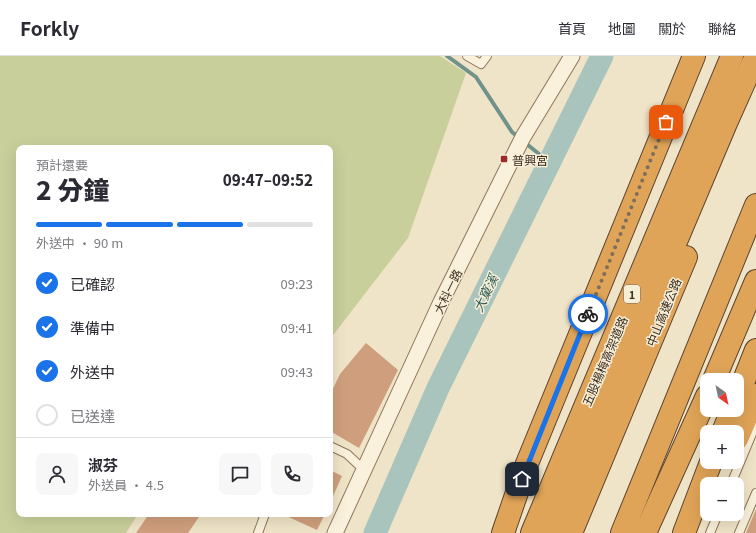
<!DOCTYPE html>
<html lang="zh-TW">
<head>
<meta charset="utf-8">
<style>
	body { margin:0; font-family:Georgia,"Noto Sans TC",serif; background:#f7f7f7; color:#2b2b33; height:100vh; display:flex; flex-direction:column; font-size:15px; white-space:nowrap }
	* { box-sizing:border-box; margin:0 }
	p { font-size:13px; color:#7c7c81 }
	.icon { flex:none; width:22px; height:22px; fill:none; stroke:currentColor; stroke-width:2; stroke-linecap:round; stroke-linejoin:round }
	.map { position:relative; flex:1; overflow:hidden }
	.side { position:absolute; left:16px; top:89px; width:317px; height:372px; display:flex; flex-direction:column; background:#fff; border-radius:8px; box-shadow:0 4px 16px #0002 }
	.side>* { flex:none }
	.needle { width:26px; rotate:147deg }
	.controls { position:absolute; left:700px; top:317px; display:grid; gap:8px }
	.controls a { display:grid; place-items:center; width:44px; height:44px; border-radius:8px; background:#fff; box-shadow:0 4px 16px #0002; font-size:20px }
	.pin { position:absolute; display:grid; place-items:center; width:34px; height:34px; color:#fff; margin:-17px; border-radius:8px; box-shadow:0 2px 6px #0006 }
	.courier { position:absolute; display:grid; place-items:center; width:40px; height:40px; margin:-20px; border:3px solid #1a73e8; border-radius:50%; background:#fff; color:#222; box-shadow:0 1px 5px #0007 }
	.overview em { font-style:normal; font-weight:800 }
	.overview div { display:flex; flex-direction:column-reverse }
	.overview { display:flex; align-items:center; justify-content:space-between; height:68px; padding:0 20px }
	h1 { font-size:26px; font-weight:800; line-height:30px }
	.bar { display:grid; grid-template-columns:repeat(4,1fr); gap:6px 4px; align-content:center; height:48px; padding:0 20px }
	.bar i { height:5px; border-radius:3px; background:#e1e1e2 }
	.bar .on { background:#1a73e8 }
	.bar p { grid-column:span 4 }
	.line { display:flex; align-items:center; gap:10px; padding:0 20px; border-top:1px solid #e1e1e2 }
	.line div { flex:1 }
	.round { display:grid; place-items:center; flex:none; width:42px; height:42px; border-radius:8px; background:#f7f7f7 }
	ol { padding:0 20px; list-style:none }
	li { display:flex; align-items:center; gap:12px; height:44px }
	li p { margin-inline-start:auto }
	li .icon { padding:4px; border-radius:50%; background:#1a73e8; color:#fff; stroke-width:4 }
	li:last-child { color:#7c7c81 }
	li i { width:22px; height:22px; border:2px solid #e1e1e2; border-radius:50% }
	header { display:flex; align-items:center; gap:24px; box-sizing:border-box; height:56px; padding:0 20px; background:#fff; border-bottom:1px solid #e1e1e2 }
	header strong { font-size:19px }
	nav { display:flex; gap:22px; margin-inline-start:auto; font-size:14px }
	.map>svg:first-child { display:block }
	.green { fill:#c9cf9b }
	.lines { fill:none; stroke-linecap:round; stroke-linejoin:round }
	.stream { stroke:#6f938a; stroke-width:4 }
	.river { stroke:#a9c4bc; stroke-width:23 }
	.building { fill:#cf9f7d }
	.lane-casing { stroke:#8d765c; stroke-width:10 }
	.street-casing { stroke:#8d765c; stroke-width:17 }
	.highway-casing { stroke:#5b4430; stroke-width:24 }
	.lane { stroke:#faf1dc; stroke-width:8 }
	.street { stroke:#faf1dc; stroke-width:15 }
	.highway { stroke:#e0a458; stroke-width:22 }
	.done { stroke:#7c6e5b; stroke-width:4; stroke-dasharray:0 7.2 }
	.route { stroke:#1a73e8; stroke-width:5 }
	.poi-dot { fill:#9e2a2b; stroke:#f7eed8; stroke-width:1.5 }
	.labels { text-anchor:middle; dominant-baseline:central; stroke-width:3; stroke-linejoin:round; paint-order:stroke }
	.shield { fill:#f7eed8; stroke:#756857; stroke-width:1 }
	.shield-label { font-size:11px; font-weight:bold; fill:#3d2e20 }
	.poi-label { font-size:12px; fill:#3d2e20; stroke:#f7eed8; text-anchor:start }
	.street-label { font-size:12px; fill:#3d2e20; stroke:#f7eed8 }
	.water-label { font-size:13px; font-style:italic; fill:#2f5d5a; stroke:#f7eed8 }
</style>
</head>
<body>
<header>
<strong>Forkly</strong>
<nav><a>首頁</a><a>地圖</a><a>關於</a><a>聯絡</a></nav>
</header>
<div class="map">
<svg width="756" height="477" viewBox="0 0 756 477">
	<rect width="100%" height="100%" fill="#f0e4c8"/>
	<!-- green -->
	<path class="green" d="M 0,0 L 440,0 L 466,17 L 408,182 L 330,283 L 330,92 L 19,92 L 19,458 L 138,458 L 126,477 L 0,477 Z"/>
	<g class="lines">
		<!-- stream -->
		<path class="stream" d="M 447,0 L 476,21 L 512,76 L 550,107"/>
		<!-- river -->
		<path class="river" d="M 375,477 L 438,332 L 602,0"/>
	</g>
	<!-- building -->
	<g class="building">
		<path d="M 366,287 L 398,314 L 359,392 L 330,375 L 330,339 L 340,318 Z"/>
		<path d="M 330,414 L 342,420 L 330,447 Z"/>
		<path d="M 756,453 L 756,477 L 746,477 Z"/>
		<path d="M 149,458 L 201,458 L 188,477 L 136,477 Z"/>
		<path d="M 282,458 L 325,458 L 317,474 Z"/>
	</g>
	<g class="lines">
		<defs>
			<g id="lane">
				<path d="M 467,0 L 481,8 L 487,0"/>
				<path d="M 330,390 L 347,398 L 363,413"/>
				<path d="M 731,428 L 756,368"/>
				<path d="M 258,477 L 265,458"/>
				<path d="M 710,477 L 718,458"/>
				<path d="M 739,477 L 756,437"/>
			</g>
			<path id="street" d="M 335,477 L 441,246 L 523,81 L 572,0"/>
			<g id="highway">
				<path d="M 714,324 L 756,225"/>
				<path d="M 737,342 L 756,294"/>
				<path d="M 723,376 L 732,354"/>
				<path d="M 737,383 L 756,339"/>
				<path d="M 503,477 L 526,410 L 694,0"/>
				<path d="M 532,477 L 732,0"/>
				<path d="M 553,477 L 726,67 L 756,0"/>
				<path d="M 571,477 L 686,201"/>
				<path d="M 622,477 L 756,149"/>
				<path d="M 645,477 L 707,340"/>
				<path d="M 684,477 L 711,406"/>
			</g>
		</defs>
		<!-- lane casing -->
		<use href="#lane" class="lane-casing"/>
		<!-- street casing -->
		<use href="#street" class="street-casing"/>
		<!-- highway casing -->
		<use href="#highway" class="highway-casing"/>
		<!-- lane -->
		<use href="#lane" class="lane"/>
		<!-- street -->
		<use href="#street" class="street"/>
		<!-- highway -->
		<use href="#highway" class="highway"/>
	</g>
	<g class="lines">
		<!-- done -->
		<path class="done" d="M 588,258 L 666,66"/>
		<!-- route -->
		<path class="route" d="M 522,423 L 588,258"/>
	</g>
	<!-- markers -->
	<rect class="poi-dot" x="500" y="99" width="8" height="8" rx="2"/>
	<g class="labels">
		<!-- shield labels -->
		<rect class="shield" x="624" y="229" width="16" height="18" rx="3"/>
		<g class="shield-label">
			<text x="632" y="238">1</text>
		</g>
		<!-- poi labels -->
		<g class="poi-label">
			<text x="512" y="103">普興宮</text>
		</g>
		<!-- street labels -->
		<g class="street-label">
			<text transform="translate(447 235) rotate(-64)">大科一路</text>
			<text transform="translate(663 256) rotate(-68)">中山高速公路</text>
			<text transform="translate(604 305) rotate(-67)">五股楊梅高架道路</text>
		</g>
		<!-- water labels -->
		<g class="water-label">
			<text transform="translate(485 237) rotate(-64)">大窠溪</text>
		</g>
	</g>
</svg>
<div class="controls">
<a><svg class="needle" viewBox="-14 -14 28 28"><path d="M0-13l5 13h-10z" fill="#e53935"/><path d="M0 13l5-13h-10z" fill="#7c7c81"/></svg></a>
<a>+</a>
<a>−</a>
</div>
<div class="pin" style="left:666px;top:66px;background:#ea580c"><svg class="icon" aria-label="bag" viewBox="0 0 24 24"><path d="M5 8h14l-1 12H6zM9 8a3 3 0 0 1 6 0"/></svg></div>
<div class="pin" style="left:522px;top:423px;background:#1f2937"><svg class="icon" aria-label="home" viewBox="0 0 24 24"><path d="M3 11l9-7 9 7M6 9v11h12V9"/></svg></div>
<div class="courier" style="left:588px;top:258px"><svg class="icon" aria-label="bike" viewBox="0 0 24 24"><circle cx="6" cy="16" r="4"/><circle cx="18" cy="16" r="4"/><path d="M6 16l4-8h5l3 8M10 8l3 8H6M13 5h3"/></svg></div>
<section class="side">
<div class="overview"><div><h1>2 分鐘</h1><p>預計還要</p></div><em>09:47–09:52</em></div>
<div class="bar"><i class="on"></i><i class="on"></i><i class="on"></i><i></i><p>外送中 · 90 m</p></div>
<ol>
<li><svg class="icon" aria-label="check" viewBox="0 0 24 24"><path d="M5 12l5 5 9-10"/></svg>已確認<p>09:23</p></li>
<li><svg class="icon" aria-label="check" viewBox="0 0 24 24"><path d="M5 12l5 5 9-10"/></svg>準備中<p>09:41</p></li>
<li><svg class="icon" aria-label="check" viewBox="0 0 24 24"><path d="M5 12l5 5 9-10"/></svg>外送中<p>09:43</p></li>
<li><i></i>已送達</li>
</ol>
<div class="line" style="height:72px"><a class="round"><svg class="icon" aria-label="person" viewBox="0 0 24 24"><circle cx="12" cy="8" r="4"/><path d="M4 21q1-7 8-7t8 7"/></svg></a><div><b>淑芬</b><p>外送員 · 4.5</p></div><a class="round"><svg class="icon" aria-label="chat" viewBox="0 0 24 24"><path d="M4 5h16v11H9l-5 4z"/></svg></a><a class="round"><svg class="icon" aria-label="phone" viewBox="0 0 24 24"><path d="M5 4h4l2 5-3 2q2 4 5 5l2-3 5 2v4C11 20 4 13 5 4z"/></svg></a></div>
</section>
</div>
</body>
</html>
